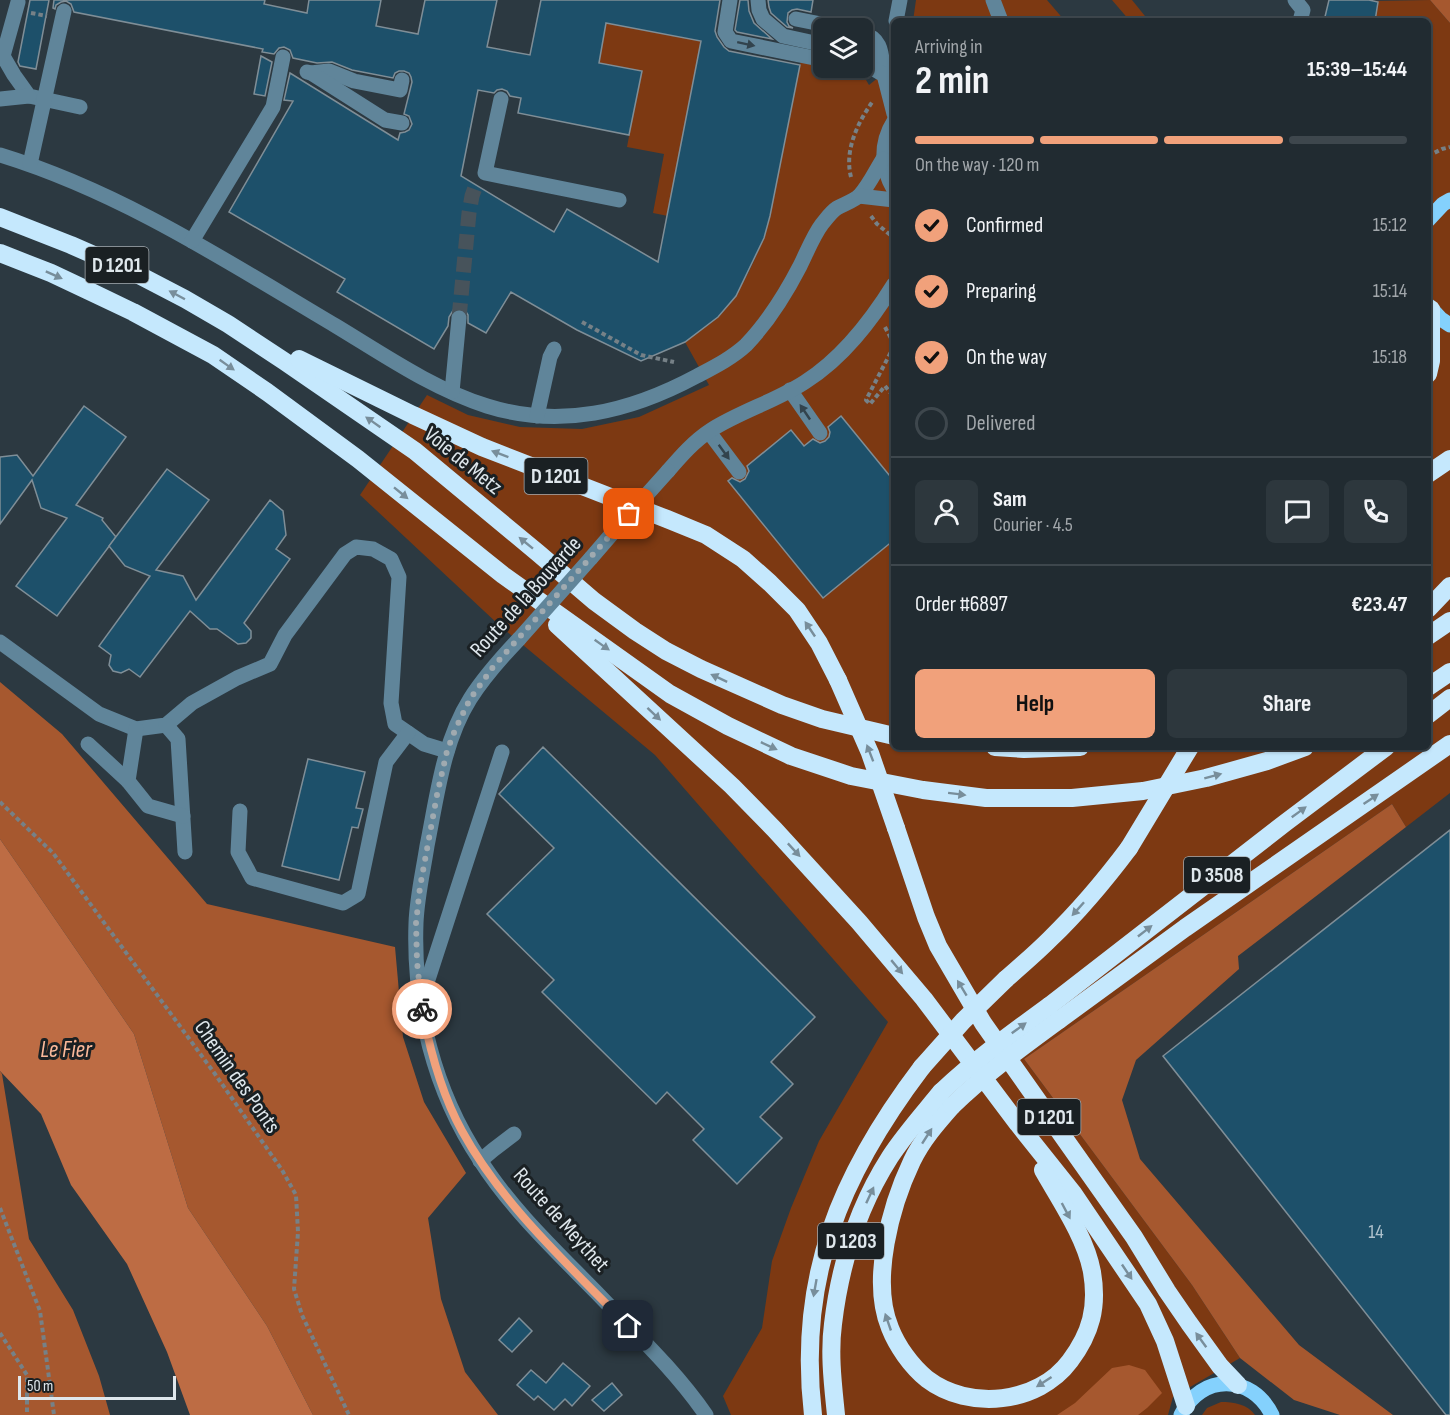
<!DOCTYPE html>
<html lang="en">
<head>
<meta charset="utf-8">
<style>
	body { margin:0; font-family:"Sofia Sans Condensed",sans-serif; background:#2d373d; color:#f1f3f6; height:100vh; display:flex; flex-direction:column; font-size:22px; white-space:nowrap }
	* { box-sizing:border-box; margin:0 }
	p { font-size:20px; color:#a2a7ab }
	.icon { flex:none; width:33px; height:33px; fill:none; stroke:currentColor; stroke-width:2; stroke-linecap:round; stroke-linejoin:round }
	.map { position:relative; flex:1; overflow:hidden }
	.sheet { position:absolute; left:891px; top:18px; width:540px; height:732px; display:flex; flex-direction:column; background:#212b31; border-radius:9px; box-shadow:0 2px 4px #0004,0 0 0 2px #3e474d }
	.sheet>* { flex:none }
	.buttons { position:absolute; left:813px; top:18px; display:grid; gap:12px }
	.buttons a { display:grid; place-items:center; width:60px; height:60px; border-radius:9px; background:#212b31; box-shadow:0 2px 4px #0004,0 0 0 2px #3e474d; font-size:30px }
	.scale { position:absolute; left:18px; bottom:15px; width:158px; box-sizing:border-box; padding-left:6px; border:3px solid #dfe7ec; border-top:0; font-size:16px; line-height:21px; white-space:nowrap; color:#dfe7ec; -webkit-text-stroke:4px #1a2023; paint-order:stroke }
	.pin { position:absolute; display:grid; place-items:center; width:51px; height:51px; color:#fff; margin:-26px; border-radius:12px; box-shadow:0 3px 9px #0006 }
	.courier { position:absolute; display:grid; place-items:center; width:60px; height:60px; margin:-30px; border:4px solid #f1a17b; border-radius:50%; background:#fff; color:#222; box-shadow:0 2px 8px #0007 }
	.headline em { font-style:normal; font-weight:700 }
	.headline div { display:flex; flex-direction:column-reverse }
	.headline { display:flex; align-items:center; justify-content:space-between; height:102px; padding:0 24px }
	h1 { font-size:39px; font-weight:700; line-height:45px }
	.bar { display:grid; grid-template-columns:repeat(4,1fr); gap:9px 6px; align-content:center; height:72px; padding:0 24px }
	.bar i { height:8px; border-radius:4px; background:#3e474d }
	.bar .selected { background:#f1a17b }
	.bar p { grid-column:span 4 }
	.line { display:flex; align-items:center; gap:15px; padding:0 24px; border-top:2px solid #3e474d }
	.line div { flex:1 }
	.round { display:grid; place-items:center; flex:none; width:63px; height:63px; border-radius:9px; background:#2d373d }
	ol { padding:0 24px; list-style:none }
	li { display:flex; align-items:center; gap:18px; height:66px }
	li p { margin-inline-start:auto }
	li .icon { padding:6px; border-radius:50%; background:#f1a17b; color:#111; stroke-width:4 }
	li:last-child { color:#a2a7ab }
	li i { width:33px; height:33px; border:3px solid #3e474d; border-radius:50% }
	.action { display:flex; gap:12px; margin-top:auto; padding:12px 24px }
	.action a { flex:1; height:69px; border-radius:9px; background:#f1a17b; color:#111; font-size:24px; font-weight:700; line-height:69px; text-align:center }
	.action a+a { background:#2d373d; color:#f1f3f6 }
	.map>svg:first-child { display:block }
	.green { fill:#7d3912 }
	.forest { fill:#a6582f }
	.water { fill:#bd6c44 }
	.building { fill:#1d506a; stroke:#7f8e97; stroke-width:1.5; fill-rule:evenodd }
	.lines { fill:none; stroke-linecap:round; stroke-linejoin:round }
	.minor-tunnel { stroke:#47535b; stroke-width:15; stroke-dasharray:15 8; stroke-linecap:butt }
	.path { stroke:#768187; stroke-width:4; stroke-dasharray:4.5 3; stroke-linecap:butt }
	.minor { stroke:#60859a; stroke-width:15 }
	.major { stroke:#84d1fd; stroke-width:15 }
	.highway { stroke:#c5e8fd; stroke-width:18 }
	.minor-bridge { stroke:#60859a; stroke-width:15 }
	.highway-bridge { stroke:#c5e8fd; stroke-width:18 }
	.oneway { fill:#32434d }
	.oneway2 { fill:#788e9b }
	.done { stroke:#a0aab0; stroke-width:6; stroke-dasharray:0 10.8 }
	.route { stroke:#f1a17b; stroke-width:8 }
	.labels { text-anchor:middle; dominant-baseline:central; stroke-width:6; stroke-linejoin:round; paint-order:stroke }
	.number-label { font-size:20px; fill:#aec1cc }
	.shield { fill:#1a2023; stroke:#a4abb0; stroke-width:1.5 }
	.shield-label { font-size:21px; font-weight:bold; fill:#dfe7ec }
	.street-label { font-size:22px; fill:#dfe7ec; stroke:#1a2023 }
	.water-label { font-size:24px; font-style:italic; fill:#fbb99a; stroke:#1a2023 }
</style>
</head>
<body>
<div class="map">
<svg width="1450" height="1415" viewBox="0 0 1450 1415">
	<rect width="100%" height="100%" fill="#2c3941"/>
	<!-- green -->
	<g class="green">
		<path d="M 916,0 L 1047,0 L 1065,21 L 913,21 Z"/>
		<path d="M 1112,0 L 1132,0 L 1149,21 L 1130,21 Z"/>
		<path d="M 1430,0 L 1450,23 L 1450,793 L 1406,827 L 1392,804 L 1024,1059 L 1192,1285 L 1240,1358 L 1173,1397 L 1168,1415 L 731,1415 L 723,1396 L 762,1328 L 772,1261 L 791,1208 L 819,1141 L 888,1022 L 655,755 L 499,625 L 360,495 L 427,395 L 468,415 L 520,427 L 582,429 L 639,417 L 709,385 L 685,342 C 696,333 709,326 719,316 C 742,293 762,247 770,216 L 801,60 L 823,65 L 824,68 L 836,68 L 862,73 L 869,85 L 894,65 L 894,747 L 1428,747 L 1428,21 L 1375,21 L 1378,2 L 1372,1 Z"/>
		<path d="M 606,23 L 701,41 L 668,216 L 653,213 L 664,154 L 627,147 L 641,71 L 599,63 Z"/>
		<path d="M 1221,1402 C 1234,1402 1247,1404 1255,1415 L 1202,1415 L 1207,1408 Z"/>
	</g>
	<!-- forest -->
	<g class="forest">
		<path d="M 1430,0 L 1450,0 L 1450,23 Z"/>
		<path d="M 0,682 L 62,734 L 207,904 L 395,947 L 403,1037 L 424,1102 L 466,1173 L 428,1218 L 441,1299 L 465,1372 L 498,1415 L 313,1415 L 267,1326 L 188,1208 L 134,1034 L 0,839 Z"/>
		<path d="M 1392,804 L 1406,827 L 1238,956 L 1239,969 L 1136,1060 L 1122,1100 L 1140,1159 L 1299,1345 L 1393,1415 L 1340,1415 L 1294,1400 L 1240,1358 L 1192,1285 L 1024,1059 Z"/>
		<path d="M 0,1071 L 2,1074 L 29,1239 L 73,1310 L 99,1376 L 110,1415 L 0,1415 Z"/>
		<path d="M 1129,1365 L 1145,1370 L 1162,1393 L 1147,1408 L 1138,1415 L 1057,1415 L 1075,1403 L 1112,1368 Z"/>
	</g>
	<!-- water -->
	<path class="water" d="M 0,839 L 134,1034 L 188,1208 L 267,1326 L 313,1415 L 190,1415 L 167,1352 L 127,1264 L 71,1185 L 41,1114 L 0,1071 Z"/>
	<!-- building -->
	<g class="building">
		<path d="M 30,0 L 49,0 L 36,69 L 20,66 L 18,62 Z"/>
		<path d="M 54,0 L 265,0 L 264,4 L 307,13 L 309,0 L 381,0 L 376,26 L 418,34 L 425,0 L 497,0 L 487,47 L 530,55 L 541,0 L 720,0 L 715,31 L 717,37 L 724,47 L 729,51 L 800,65 L 770,216 L 764,238 L 736,296 L 718,317 L 685,342 L 641,361 L 577,330 L 511,292 L 486,333 L 468,323 L 468,315 L 465,310 L 459,308 L 454,309 L 449,317 L 448,326 L 434,349 L 337,292 L 345,279 L 229,212 L 293,101 L 284,100 L 290,73 L 398,140 L 400,133 L 405,132 L 409,130 L 412,124 L 409,116 L 404,114 L 412,82 L 411,77 L 409,73 L 404,71 L 399,71 L 395,73 L 393,78 L 352,70 L 332,62 L 317,63 L 293,58 L 290,50 L 284,47 L 279,48 L 274,54 L 262,52 L 263,49 L 74,12 L 71,4 L 66,1 L 61,2 L 56,5 L 55,9 L 53,8 ZM 606,23 L 701,41 L 658,262 L 567,209 L 554,232 L 461,176 L 478,90 L 494,93 L 497,90 L 502,89 L 507,91 L 510,96 L 521,98 L 518,113 L 629,135 L 642,71 L 599,63 Z"/>
		<path d="M 740,0 L 748,0 L 749,11 L 754,23 L 772,39 L 737,32 L 735,30 Z"/>
		<path d="M 768,0 L 813,0 L 811,12 L 797,9 L 792,10 L 788,13 L 787,22 L 789,26 L 793,28 L 787,27 L 771,13 L 769,7 Z"/>
		<path d="M 1329,0 L 1369,0 L 1378,2 L 1375,21 L 1324,21 Z"/>
		<path d="M 261,56 L 272,62 L 265,96 L 254,94 Z"/>
		<path d="M 84,406 L 126,437 L 76,505 L 103,518 L 102,520 L 116,537 L 57,616 L 16,586 L 67,518 L 41,508 L 32,480 L 0,524 L 0,457 L 17,455 L 33,476 Z"/>
		<path d="M 841,416 L 894,481 L 894,540 L 823,598 L 728,481 L 732,478 L 740,482 L 745,479 L 749,471 L 747,466 L 791,430 L 804,446 L 813,439 L 820,443 L 825,441 L 829,437 L 830,432 L 828,427 Z"/>
		<path d="M 167,469 L 209,500 L 156,570 L 183,576 L 196,600 L 270,500 L 283,511 L 286,535 L 276,549 L 290,559 L 244,623 L 251,631 L 251,638 L 246,643 L 238,644 L 217,629 L 210,629 L 190,611 L 140,677 L 129,669 L 121,673 L 113,671 L 109,665 L 111,655 L 99,646 L 150,576 L 125,566 L 109,546 Z"/>
		<path d="M 543,747 L 815,1017 L 771,1062 L 793,1084 L 760,1117 L 782,1138 L 737,1184 L 693,1140 L 704,1129 L 667,1092 L 656,1104 L 542,992 L 554,980 L 487,914 L 554,848 L 499,794 Z"/>
		<path d="M 308,759 L 365,772 L 356,808 L 363,809 L 358,828 L 352,827 L 339,880 L 282,866 Z"/>
		<path d="M 1450,830 L 1450,1415 L 1446,1415 L 1163,1056 Z"/>
		<path d="M 519,1318 L 532,1331 L 512,1352 L 499,1340 Z"/>
		<path d="M 563,1363 L 590,1386 L 572,1406 L 565,1399 L 554,1410 L 538,1396 L 534,1400 L 517,1385 L 531,1370 L 546,1383 Z"/>
		<path d="M 612,1383 L 622,1395 L 604,1411 L 592,1400 Z"/>
	</g>
	<g class="lines">
		<!-- minor-tunnel -->
		<path class="minor-tunnel" d="M 459,318 L 469,213 L 472,196 L 476,185"/>
		<!-- path -->
		<g class="path">
			<path d="M 31,13 L 47,16"/>
			<path d="M 1428,156 L 1442,149 L 1450,147"/>
			<path d="M 851,177 C 844,150 858,122 873,101"/>
			<path d="M 871,216 L 877,224 L 894,238"/>
			<path d="M 582,322 L 641,355 L 674,362"/>
			<path d="M 885,327 L 894,344"/>
			<path d="M 894,346 L 866,400 L 870,404 L 885,386 L 894,397"/>
			<path d="M 0,802 L 53,853 L 215,1074 L 282,1170 L 296,1195 L 298,1232 L 294,1289 L 302,1315 L 349,1415"/>
			<path d="M 0,1208 L 40,1311 L 54,1415"/>
			<path d="M 0,1333 L 27,1375 L 27,1415"/>
		</g>
		<!-- minor -->
		<g class="minor">
			<path d="M 730,0 L 725,32 L 731,41 L 824,60"/>
			<path d="M 758,0 L 759,10 L 763,19 L 783,36 L 824,45"/>
			<path d="M 993,0 L 1001,21"/>
			<path d="M 1295,0 L 1303,10 L 1300,21"/>
			<path d="M 18,2 L 3,56 L 14,75 L 29,96 L 80,107"/>
			<path d="M 796,19 L 841,28"/>
			<path d="M 896,21 L 900,0"/>
			<path d="M 862,33 C 884,39 881,56 884,75"/>
			<path d="M 862,62 L 884,75 L 894,114"/>
			<path d="M 307,72 L 311,73 L 329,71 L 354,81 L 400,90 L 402,80"/>
			<path d="M 311,73 L 385,120 L 402,123"/>
			<path d="M 0,99 L 29,96"/>
			<path d="M 501,99 L 485,173 L 619,200"/>
			<path d="M 894,121 C 880,143 881,168 894,190"/>
			<path d="M 0,155 C 121,192 228,262 336,326 C 384,355 433,389 487,406 C 560,429 630,412 697,376 C 714,367 732,358 746,345 C 769,321 785,295 800,266 C 807,252 813,236 822,224 C 827,218 831,212 837,208 C 844,204 854,201 860,195 C 869,185 876,170 883,159"/>
			<path d="M 30,164 L 64,11"/>
			<path d="M 859,196 L 894,200"/>
			<path d="M 192,241 L 273,107 L 283,57"/>
			<path d="M 790,390 L 820,433"/>
			<path d="M 452,392 L 459,318"/>
			<path d="M 537,416 L 550,357 L 554,349"/>
			<path d="M 709,432 L 739,472"/>
			<path d="M 668,471 C 681,456 694,441 711,430 C 741,411 776,401 805,382 C 843,358 871,321 894,284"/>
			<path d="M 591,558 L 616,529"/>
			<path d="M 519,639 C 501,658 484,677 470,699 C 443,742 437,797 427,846 C 423,872 417,897 416,923 C 413,1006 434,1091 480,1160 C 512,1210 556,1251 597,1293 C 634,1332 675,1370 706,1415"/>
			<path d="M 0,642 L 99,714 L 136,729 L 166,725 L 192,703 L 237,678 L 270,664 L 285,635 L 345,554 L 356,547 L 373,549 L 391,559 L 399,577 L 391,703 L 395,724 L 424,744 L 447,751"/>
			<path d="M 166,725 L 178,739 L 185,852"/>
			<path d="M 136,729 L 128,781 L 148,806 L 183,816"/>
			<path d="M 88,744 L 128,781"/>
			<path d="M 240,811 L 238,852 L 252,878 L 343,903 L 358,894 L 386,762 L 408,733"/>
			<path d="M 423,995 L 502,752"/>
			<path d="M 480,1161 L 493,1150 L 514,1134"/>
		</g>
		<!-- major -->
		<g class="major">
			<path d="M 1428,220 L 1443,204 L 1450,200"/>
			<path d="M 1428,305 L 1441,319 L 1450,325"/>
			<path d="M 1181,1415 C 1201,1373 1252,1374 1272,1415"/>
		</g>
		<!-- highway -->
		<g class="highway">
			<path d="M 0,217 L 71,245 L 137,274 L 185,299 L 228,324 L 284,361 L 415,451 L 538,553 L 594,601 L 635,631 L 666,651 L 701,669 L 782,705 L 822,719 L 894,736"/>
			<path d="M 0,253 L 51,273 L 87,290 L 133,312 L 213,355 L 267,392 L 358,459 L 503,575 L 670,694 L 728,726 L 791,756 L 851,776 L 923,790 L 986,798 L 1072,798 L 1143,791 L 1206,778 L 1267,761 L 1305,747"/>
			<path d="M 299,359 L 413,415 L 482,447 L 667,519 L 706,535 L 743,559 L 770,583 L 797,610 L 819,643 L 838,680"/>
			<path d="M 1428,374 L 1431,361 L 1431,309"/>
			<path d="M 1428,474 L 1450,459"/>
			<path d="M 1428,609 L 1450,586"/>
			<path d="M 557,625 L 732,786 L 775,830 L 859,922 L 924,999 L 1018,1124 L 1073,1193 L 1148,1304 L 1165,1341 L 1186,1406"/>
			<path d="M 1428,636 L 1450,621"/>
			<path d="M 1428,687 L 1450,672"/>
			<path d="M 1428,715 L 1450,698"/>
			<path d="M 995,747 L 1024,749 L 1080,747"/>
			<path d="M 896,828 L 926,917 L 938,946 L 983,1023 L 1134,1237 L 1167,1291 L 1189,1323 L 1220,1366 L 1238,1385"/>
			<path d="M 1006,979 C 1021,966 1036,953 1050,939 C 1079,911 1105,880 1129,848"/>
			<path d="M 1049,1006 L 1285,823 L 1386,747"/>
			<path d="M 1059,1020 L 1185,928 L 1450,744"/>
			<path d="M 952,1106 C 937,1123 922,1140 912,1161 C 891,1205 870,1280 890,1328 C 897,1346 911,1366 927,1379 C 969,1411 1038,1404 1070,1361 C 1091,1333 1098,1307 1092,1272 C 1086,1238 1060,1200 1043,1170"/>
			<path d="M 813,1415 C 797,1278 840,1175 922,1067"/>
			<path d="M 836,1415 C 833,1385 829,1354 833,1324 C 840,1265 858,1207 890,1157 C 905,1134 924,1113 941,1092"/>
		</g>
		<!-- minor-bridge -->
		<g class="minor-bridge">
			<path d="M 616,529 L 668,471"/>
			<path d="M 519,639 L 591,558"/>
		</g>
		<!-- highway-bridge -->
		<g class="highway-bridge">
			<path d="M 838,680 L 870,753 L 896,828"/>
			<path d="M 1129,848 L 1190,747"/>
			<path d="M 922,1067 L 963,1021 L 1006,979"/>
			<path d="M 941,1092 C 975,1060 1012,1033 1049,1006"/>
			<path d="M 952,1106 C 985,1074 1022,1047 1059,1020"/>
		</g>
	</g>
	<!-- one-way arrows -->
	<defs><path id="oneway-solid" d="M-6-.8H1V-3.2L6.5 0L1 3.2V.8H-6Z" transform="scale(1.5)"/></defs>
	<g class="oneway">
		<use href="#oneway-solid" transform="translate(746 44) rotate(12)"/>
		<use href="#oneway-solid" transform="translate(805 412) rotate(-124)"/>
		<use href="#oneway-solid" transform="translate(724 452) rotate(54)"/>
	</g>
	<g class="oneway2">
		<use href="#oneway-solid" transform="translate(54 275) rotate(24)"/>
		<use href="#oneway-solid" transform="translate(177 295) rotate(-152)"/>
		<use href="#oneway-solid" transform="translate(227 365) rotate(35)"/>
		<use href="#oneway-solid" transform="translate(373 422) rotate(-145)"/>
		<use href="#oneway-solid" transform="translate(500 454) rotate(-159)"/>
		<use href="#oneway-solid" transform="translate(401 493) rotate(39)"/>
		<use href="#oneway-solid" transform="translate(526 543) rotate(-141)"/>
		<use href="#oneway-solid" transform="translate(810 629) rotate(-124)"/>
		<use href="#oneway-solid" transform="translate(602 645) rotate(35)"/>
		<use href="#oneway-solid" transform="translate(719 678) rotate(-155)"/>
		<use href="#oneway-solid" transform="translate(654 714) rotate(43)"/>
		<use href="#oneway-solid" transform="translate(769 746) rotate(25)"/>
		<use href="#oneway-solid" transform="translate(870 753) rotate(-111)"/>
		<use href="#oneway-solid" transform="translate(1213 776) rotate(-15)"/>
		<use href="#oneway-solid" transform="translate(957 794) rotate(7)"/>
		<use href="#oneway-solid" transform="translate(1371 799) rotate(-34)"/>
		<use href="#oneway-solid" transform="translate(1299 812) rotate(-36)"/>
		<use href="#oneway-solid" transform="translate(794 850) rotate(47)"/>
		<use href="#oneway-solid" transform="translate(1078 909) rotate(132)"/>
		<use href="#oneway-solid" transform="translate(1145 931) rotate(-38)"/>
		<use href="#oneway-solid" transform="translate(897 967) rotate(50)"/>
		<use href="#oneway-solid" transform="translate(962 988) rotate(-121)"/>
		<use href="#oneway-solid" transform="translate(1019 1028) rotate(-36)"/>
		<use href="#oneway-solid" transform="translate(927 1136) rotate(-57)"/>
		<use href="#oneway-solid" transform="translate(870 1195) rotate(-65)"/>
		<use href="#oneway-solid" transform="translate(1066 1211) rotate(62)"/>
		<use href="#oneway-solid" transform="translate(1127 1272) rotate(56)"/>
		<use href="#oneway-solid" transform="translate(815 1288) rotate(100)"/>
		<use href="#oneway-solid" transform="translate(888 1322) rotate(-109)"/>
		<use href="#oneway-solid" transform="translate(1201 1340) rotate(-126)"/>
		<use href="#oneway-solid" transform="translate(1044 1382) rotate(147)"/>
	</g>
	<g class="lines">
		<!-- done -->
		<path class="done" d="M 422,1009 L 417,962 L 416,923 L 420,887 L 437,795 L 447,751 L 455,730 L 470,699 L 493,667 L 629,514"/>
		<!-- route -->
		<path class="route" d="M 422,1009 C 430,1051 441,1093 462,1131 C 503,1206 569,1265 628,1326"/>
	</g>
	<g class="labels">
		<!-- number labels -->
		<g class="number-label">
			<text x="1376" y="1232">14</text>
		</g>
		<!-- shield labels -->
		<g class="shield">
			<rect x="85.5" y="247" width="63" height="36" rx="4.5"/>
			<rect x="524.5" y="458" width="63" height="36" rx="4.5"/>
			<rect x="1184" y="857" width="66" height="36" rx="4.5"/>
			<rect x="1017.5" y="1099" width="63" height="36" rx="4.5"/>
			<rect x="818" y="1223" width="66" height="36" rx="4.5"/>
		</g>
		<g class="shield-label">
			<text x="117" y="265">D 1201</text>
			<text x="556" y="476">D 1201</text>
			<text x="1217" y="875">D 3508</text>
			<text x="1049" y="1117">D 1201</text>
			<text x="851" y="1241">D 1203</text>
		</g>
		<!-- street labels -->
		<g class="street-label">
			<text transform="translate(463 461) rotate(39)">Voie de Metz</text>
			<text transform="translate(526 597) rotate(-48)">Route de la Bouvarde</text>
			<text transform="translate(237 1077) rotate(55)">Chemin des Ponts</text>
			<text transform="translate(561 1220) rotate(48)">Route de Meythet</text>
		</g>
		<!-- water labels -->
		<g class="water-label">
			<text x="66" y="1049">Le Fier</text>
		</g>
	</g>
</svg>
<div class="buttons">
<a><svg class="icon" aria-label="layers" viewBox="0 0 24 24"><path d="M12 4l9 5-9 5-9-5zM3 14l9 5 9-5"/></svg></a>
</div>
<div class="scale">50 m</div>
<div class="pin" style="left:629px;top:514px;background:#ea580c"><svg class="icon" aria-label="bag" viewBox="0 0 24 24"><path d="M5 8h14l-1 12H6zM9 8a3 3 0 0 1 6 0"/></svg></div>
<div class="pin" style="left:628px;top:1326px;background:#1f2937"><svg class="icon" aria-label="home" viewBox="0 0 24 24"><path d="M3 11l9-7 9 7M6 9v11h12V9"/></svg></div>
<div class="courier" style="left:422px;top:1009px"><svg class="icon" aria-label="bike" viewBox="0 0 24 24"><circle cx="6" cy="16" r="4"/><circle cx="18" cy="16" r="4"/><path d="M6 16l4-8h5l3 8M10 8l3 8H6M13 5h3"/></svg></div>
<section class="sheet">
<div class="headline"><div><h1>2 min</h1><p>Arriving in</p></div><em>15:39–15:44</em></div>
<div class="bar"><i class="selected"></i><i class="selected"></i><i class="selected"></i><i></i><p>On the way · 120 m</p></div>
<ol>
<li><svg class="icon" aria-label="check" viewBox="0 0 24 24"><path d="M5 12l5 5 9-10"/></svg>Confirmed<p>15:12</p></li>
<li><svg class="icon" aria-label="check" viewBox="0 0 24 24"><path d="M5 12l5 5 9-10"/></svg>Preparing<p>15:14</p></li>
<li><svg class="icon" aria-label="check" viewBox="0 0 24 24"><path d="M5 12l5 5 9-10"/></svg>On the way<p>15:18</p></li>
<li><i></i>Delivered</li>
</ol>
<div class="line" style="height:108px"><a class="round"><svg class="icon" aria-label="person" viewBox="0 0 24 24"><circle cx="12" cy="8" r="4"/><path d="M4 21q1-7 8-7t8 7"/></svg></a><div><b>Sam</b><p>Courier · 4.5</p></div><a class="round"><svg class="icon" aria-label="chat" viewBox="0 0 24 24"><path d="M4 5h16v11H9l-5 4z"/></svg></a><a class="round"><svg class="icon" aria-label="phone" viewBox="0 0 24 24"><path d="M5 4h4l2 5-3 2q2 4 5 5l2-3 5 2v4C11 20 4 13 5 4z"/></svg></a></div>
<div class="line" style="height:78px"><div>Order #6897</div><b>€23.47</b></div>
<div class="action"><a>Help</a><a>Share</a></div>
</section>
</div>
</body>
</html>
